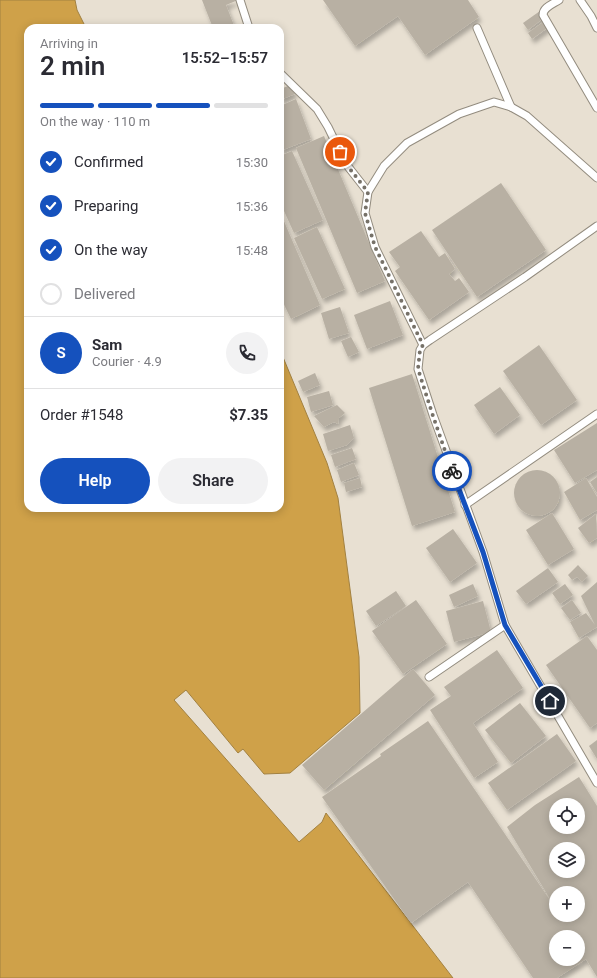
<!DOCTYPE html>
<html lang="en">
<head>
<meta charset="utf-8">
<style>
	body { margin:0; font-family:Roboto,sans-serif; background:#f2f2f3; color:#2b2b33; height:100vh; display:flex; flex-direction:column; font-size:15px; white-space:nowrap }
	* { box-sizing:border-box; margin:0 }
	p { font-size:13px; color:#7c7c81 }
	.icon { flex:none; width:22px; height:22px; fill:none; stroke:currentColor; stroke-width:2; stroke-linecap:round; stroke-linejoin:round }
	.map { position:relative; flex:1; overflow:hidden }
	.side { position:absolute; left:24px; top:24px; width:260px; height:488px; display:flex; flex-direction:column; background:#fff; border-radius:12px; box-shadow:0 2px 10px #0003 }
	.side>* { flex:none }
	.buttons { position:absolute; left:549px; top:798px; display:grid; gap:8px }
	.buttons a { display:grid; place-items:center; width:36px; height:36px; border-radius:50%; background:#fff; box-shadow:0 2px 10px #0003; font-size:20px }
	.pin { position:absolute; display:grid; place-items:center; width:34px; height:34px; color:#fff; margin:-17px; border:2px solid #fff; border-radius:50%; box-shadow:0 1px 4px #0007 }
	.courier { position:absolute; display:grid; place-items:center; width:40px; height:40px; margin:-20px; border:3px solid #1551bd; border-radius:50%; background:#fff; color:#222; box-shadow:0 1px 5px #0007 }
	.overview em { font-style:normal; font-weight:600 }
	.overview div { display:flex; flex-direction:column-reverse }
	.overview { display:flex; align-items:center; justify-content:space-between; height:68px; padding:0 16px }
	h1 { font-size:26px; font-weight:600; line-height:30px }
	.bar { display:grid; grid-template-columns:repeat(4,1fr); gap:6px 4px; align-content:center; height:48px; padding:0 16px }
	.bar i { height:5px; border-radius:3px; background:#e1e1e2 }
	.bar .selected { background:#1551bd }
	.bar p { grid-column:span 4 }
	.line { display:flex; align-items:center; gap:10px; padding:0 16px; border-top:1px solid #e1e1e2 }
	.line div { flex:1 }
	.round { display:grid; place-items:center; flex:none; width:42px; height:42px; border-radius:21px; background:#f2f2f3 }
	ol { padding:0 16px; list-style:none }
	li { display:flex; align-items:center; gap:12px; height:44px }
	li p { margin-inline-start:auto }
	li .icon { padding:4px; border-radius:50%; background:#1551bd; color:#fff; stroke-width:4 }
	li:last-child { color:#7c7c81 }
	li i { width:22px; height:22px; border:2px solid #e1e1e2; border-radius:50% }
	.button { display:flex; gap:8px; margin-top:auto; padding:8px 16px }
	.button a { flex:1; height:46px; border-radius:24px; background:#1551bd; color:#fff; font-size:16px; font-weight:600; line-height:46px; text-align:center }
	.button a+a { background:#f2f2f3; color:#2b2b33 }
	.map>svg:first-child { display:block }
	.water { fill:#cfa149; stroke:#a28141 }
	.building { fill:#b8b0a3; fill-rule:evenodd; filter:url(#shadow) }
	.lines { fill:none; stroke-linecap:round; stroke-linejoin:round }
	.service-casing { stroke:#938c7f; stroke-width:9 }
	.service { stroke:#fff; stroke-width:7 }
	.done { stroke:#767168; stroke-width:4; stroke-dasharray:0 7.2 }
	.route { stroke:#1551bd; stroke-width:5 }
</style>
</head>
<body>
<div class="map">
<svg width="597" height="978" viewBox="0 0 597 978">
	<defs>
		<filter id="shadow"><feDropShadow dx="2.5" dy="4.5" stdDeviation="2" flood-color="#0004"/></filter>
	</defs>
	<rect width="100%" height="100%" fill="#e8e0d2"/>
	<!-- water -->
	<path class="water" d="M 0,0 L 75,0 L 77,10 L 86,28 L 28,28 L 28,508 L 280,508 L 280,350 L 327,463 L 338,498 L 359,657 L 360,713 L 290,773 L 264,774 L 243,749 L 238,753 L 186,690 L 174,700 L 299,842 L 322,822 L 326,813 L 453,978 L 0,978 Z"/>
	<!-- building -->
	<g class="building">
		<path d="M 202,0 L 238,0 L 226,5 L 235,28 L 213,28 Z"/>
		<path d="M 323,0 L 468,0 L 479,17 L 425,55 L 398,16 L 355,46 Z"/>
		<path d="M 540,11 L 545,17 L 528,30 L 523,23 Z"/>
		<path d="M 546,20 L 550,26 L 532,39 L 528,33 Z"/>
		<path d="M 291,85 L 295,94 L 280,100 L 280,89 Z"/>
		<path d="M 296,99 L 311,139 L 280,151 L 280,106 Z"/>
		<path d="M 324,136 L 385,281 L 357,293 L 296,148 Z"/>
		<path d="M 292,151 L 323,220 L 294,233 L 280,202 L 280,156 Z"/>
		<path d="M 501,183 L 546,250 L 477,297 L 432,230 Z"/>
		<path d="M 280,212 L 320,305 L 291,319 L 280,296 Z"/>
		<path d="M 317,227 L 345,289 L 322,299 L 294,238 Z"/>
		<path d="M 421,231 L 439,257 L 445,253 L 455,269 L 449,274 L 455,281 L 459,278 L 469,292 L 429,320 L 395,271 L 400,267 L 389,252 Z"/>
		<path d="M 390,301 L 403,335 L 367,349 L 354,315 Z"/>
		<path d="M 340,307 L 349,333 L 329,339 L 321,313 Z"/>
		<path d="M 351,337 L 359,352 L 348,357 L 341,341 Z"/>
		<path d="M 539,345 L 577,400 L 541,425 L 503,371 Z"/>
		<path d="M 315,373 L 320,385 L 303,392 L 298,381 Z"/>
		<path d="M 412,374 L 455,512 L 412,526 L 369,388 Z"/>
		<path d="M 500,387 L 520,415 L 494,434 L 474,405 Z"/>
		<path d="M 329,391 L 333,405 L 311,412 L 307,397 Z"/>
		<path d="M 337,405 L 345,413 L 339,418 L 338,424 L 334,422 L 324,427 L 314,416 Z"/>
		<path d="M 597,423 L 597,470 L 575,483 L 554,450 Z"/>
		<path d="M 350,425 L 354,438 L 347,445 L 328,451 L 323,434 Z"/>
		<path d="M 352,448 L 356,459 L 335,467 L 331,455 Z"/>
		<path d="M 354,463 L 359,475 L 341,482 L 337,470 Z"/>
		<circle cx="537" cy="493" r="23"/>
		<path d="M 597,477 L 597,493 L 590,482 Z"/>
		<path d="M 360,478 L 362,487 L 346,492 L 344,483 Z"/>
		<path d="M 586,478 L 597,497 L 597,510 L 580,520 L 564,492 Z"/>
		<path d="M 552,513 L 574,549 L 548,565 L 526,530 Z"/>
		<path d="M 596,514 L 597,538 L 589,543 L 578,528 Z"/>
		<path d="M 453,529 L 477,563 L 450,582 L 426,548 Z"/>
		<path d="M 578,565 L 588,576 L 582,582 L 577,577 L 572,580 L 568,575 Z"/>
		<path d="M 548,568 L 558,582 L 526,604 L 516,591 Z"/>
		<path d="M 597,582 L 597,627 L 579,638 L 570,622 L 586,613 L 595,625 L 581,596 Z"/>
		<path d="M 473,584 L 478,596 L 454,607 L 449,595 Z"/>
		<path d="M 565,584 L 573,595 L 560,604 L 552,593 Z"/>
		<path d="M 396,591 L 406,606 L 376,626 L 366,611 Z"/>
		<path d="M 416,600 L 447,644 L 403,674 L 372,631 Z"/>
		<path d="M 572,600 L 581,613 L 570,620 L 561,608 Z"/>
		<path d="M 483,601 L 491,632 L 454,642 L 446,611 Z"/>
		<path d="M 587,636 L 597,650 L 597,723 L 590,728 L 546,665 Z"/>
		<path d="M 497,650 L 523,688 L 473,723 L 498,762 L 474,778 L 430,710 L 451,696 L 444,687 Z"/>
		<path d="M 413,669 L 435,695 L 324,790 L 302,765 Z"/>
		<path d="M 520,703 L 546,736 L 511,763 L 485,730 Z"/>
		<path d="M 428,721 L 556,909 L 556,915 L 578,915 L 578,893 L 556,893 L 556,909 L 507,827 L 535,805 L 579,777 L 597,806 L 597,977 L 586,959 L 557,978 L 533,978 L 468,882 L 411,923 L 322,797 L 381,756 L 380,754 ZM 556,805 L 578,805 L 578,827 L 556,827 ZM 556,849 L 578,849 L 578,871 L 556,871 ZM 556,937 L 578,937 L 578,959 L 556,959 Z"/>
		<path d="M 557,734 L 576,761 L 507,810 L 488,783 Z"/>
		<path d="M 597,740 L 597,759 L 589,746 Z"/>
	</g>
	<g class="lines">
		<defs>
			<g id="service">
				<path d="M 240,0 L 249,28"/>
				<path d="M 559,0 C 553,4 543,7 543,15 L 597,108"/>
				<path d="M 580,0 L 591,16 L 597,28"/>
				<path d="M 477,28 L 511,107"/>
				<path d="M 280,73 L 317,109 L 328,127 L 346,164 L 368,192"/>
				<path d="M 423,345 L 375,247 L 365,213 L 368,192 L 384,166 L 407,143 L 459,114 L 494,102 L 511,107 L 527,116 L 597,178"/>
				<path d="M 465,505 L 597,414"/>
				<path d="M 505,625 L 597,783"/>
				<path d="M 429,677 L 505,625 L 483,552 L 433,415 L 418,369 L 420,350 L 423,345 L 430,340 L 525,277 L 597,226"/>
			</g>
		</defs>
		<!-- service casing -->
		<use href="#service" class="service-casing"/>
		<!-- service -->
		<use href="#service" class="service"/>
	</g>
	<g class="lines">
		<!-- done -->
		<path class="done" d="M 340,152 L 346,164 L 368,192 L 365,213 L 375,247 L 423,345 L 420,350 L 418,369 L 433,416 L 452,471"/>
		<!-- route -->
		<path class="route" d="M 452,471 L 483,552 L 505,625 L 550,701"/>
	</g>
</svg>
<div class="buttons">
<a><svg class="icon" aria-label="locate" viewBox="0 0 24 24"><circle cx="12" cy="12" r="6"/><path d="M12 2v4M12 18v4M2 12h4M18 12h4"/></svg></a>
<a><svg class="icon" aria-label="layers" viewBox="0 0 24 24"><path d="M12 4l9 5-9 5-9-5zM3 14l9 5 9-5"/></svg></a>
<a>+</a>
<a>−</a>
</div>
<div class="pin" style="left:340px;top:152px;background:#ea580c"><svg class="icon" aria-label="bag" viewBox="0 0 24 24"><path d="M5 8h14l-1 12H6zM9 8a3 3 0 0 1 6 0"/></svg></div>
<div class="pin" style="left:550px;top:701px;background:#1f2937"><svg class="icon" aria-label="home" viewBox="0 0 24 24"><path d="M3 11l9-7 9 7M6 9v11h12V9"/></svg></div>
<div class="courier" style="left:452px;top:471px"><svg class="icon" aria-label="bike" viewBox="0 0 24 24"><circle cx="6" cy="16" r="4"/><circle cx="18" cy="16" r="4"/><path d="M6 16l4-8h5l3 8M10 8l3 8H6M13 5h3"/></svg></div>
<section class="side">
<div class="overview"><div><h1>2 min</h1><p>Arriving in</p></div><em>15:52–15:57</em></div>
<div class="bar"><i class="selected"></i><i class="selected"></i><i class="selected"></i><i></i><p>On the way · 110 m</p></div>
<ol>
<li><svg class="icon" aria-label="check" viewBox="0 0 24 24"><path d="M5 12l5 5 9-10"/></svg>Confirmed<p>15:30</p></li>
<li><svg class="icon" aria-label="check" viewBox="0 0 24 24"><path d="M5 12l5 5 9-10"/></svg>Preparing<p>15:36</p></li>
<li><svg class="icon" aria-label="check" viewBox="0 0 24 24"><path d="M5 12l5 5 9-10"/></svg>On the way<p>15:48</p></li>
<li><i></i>Delivered</li>
</ol>
<div class="line" style="height:72px"><b class="round" style="background:#1551bd;color:#fff">S</b><div><b>Sam</b><p>Courier · 4.9</p></div><a class="round"><svg class="icon" aria-label="phone" viewBox="0 0 24 24"><path d="M5 4h4l2 5-3 2q2 4 5 5l2-3 5 2v4C11 20 4 13 5 4z"/></svg></a></div>
<div class="line" style="height:52px"><div>Order #1548</div><b>$7.35</b></div>
<div class="button"><a>Help</a><a>Share</a></div>
</section>
</div>
</body>
</html>
